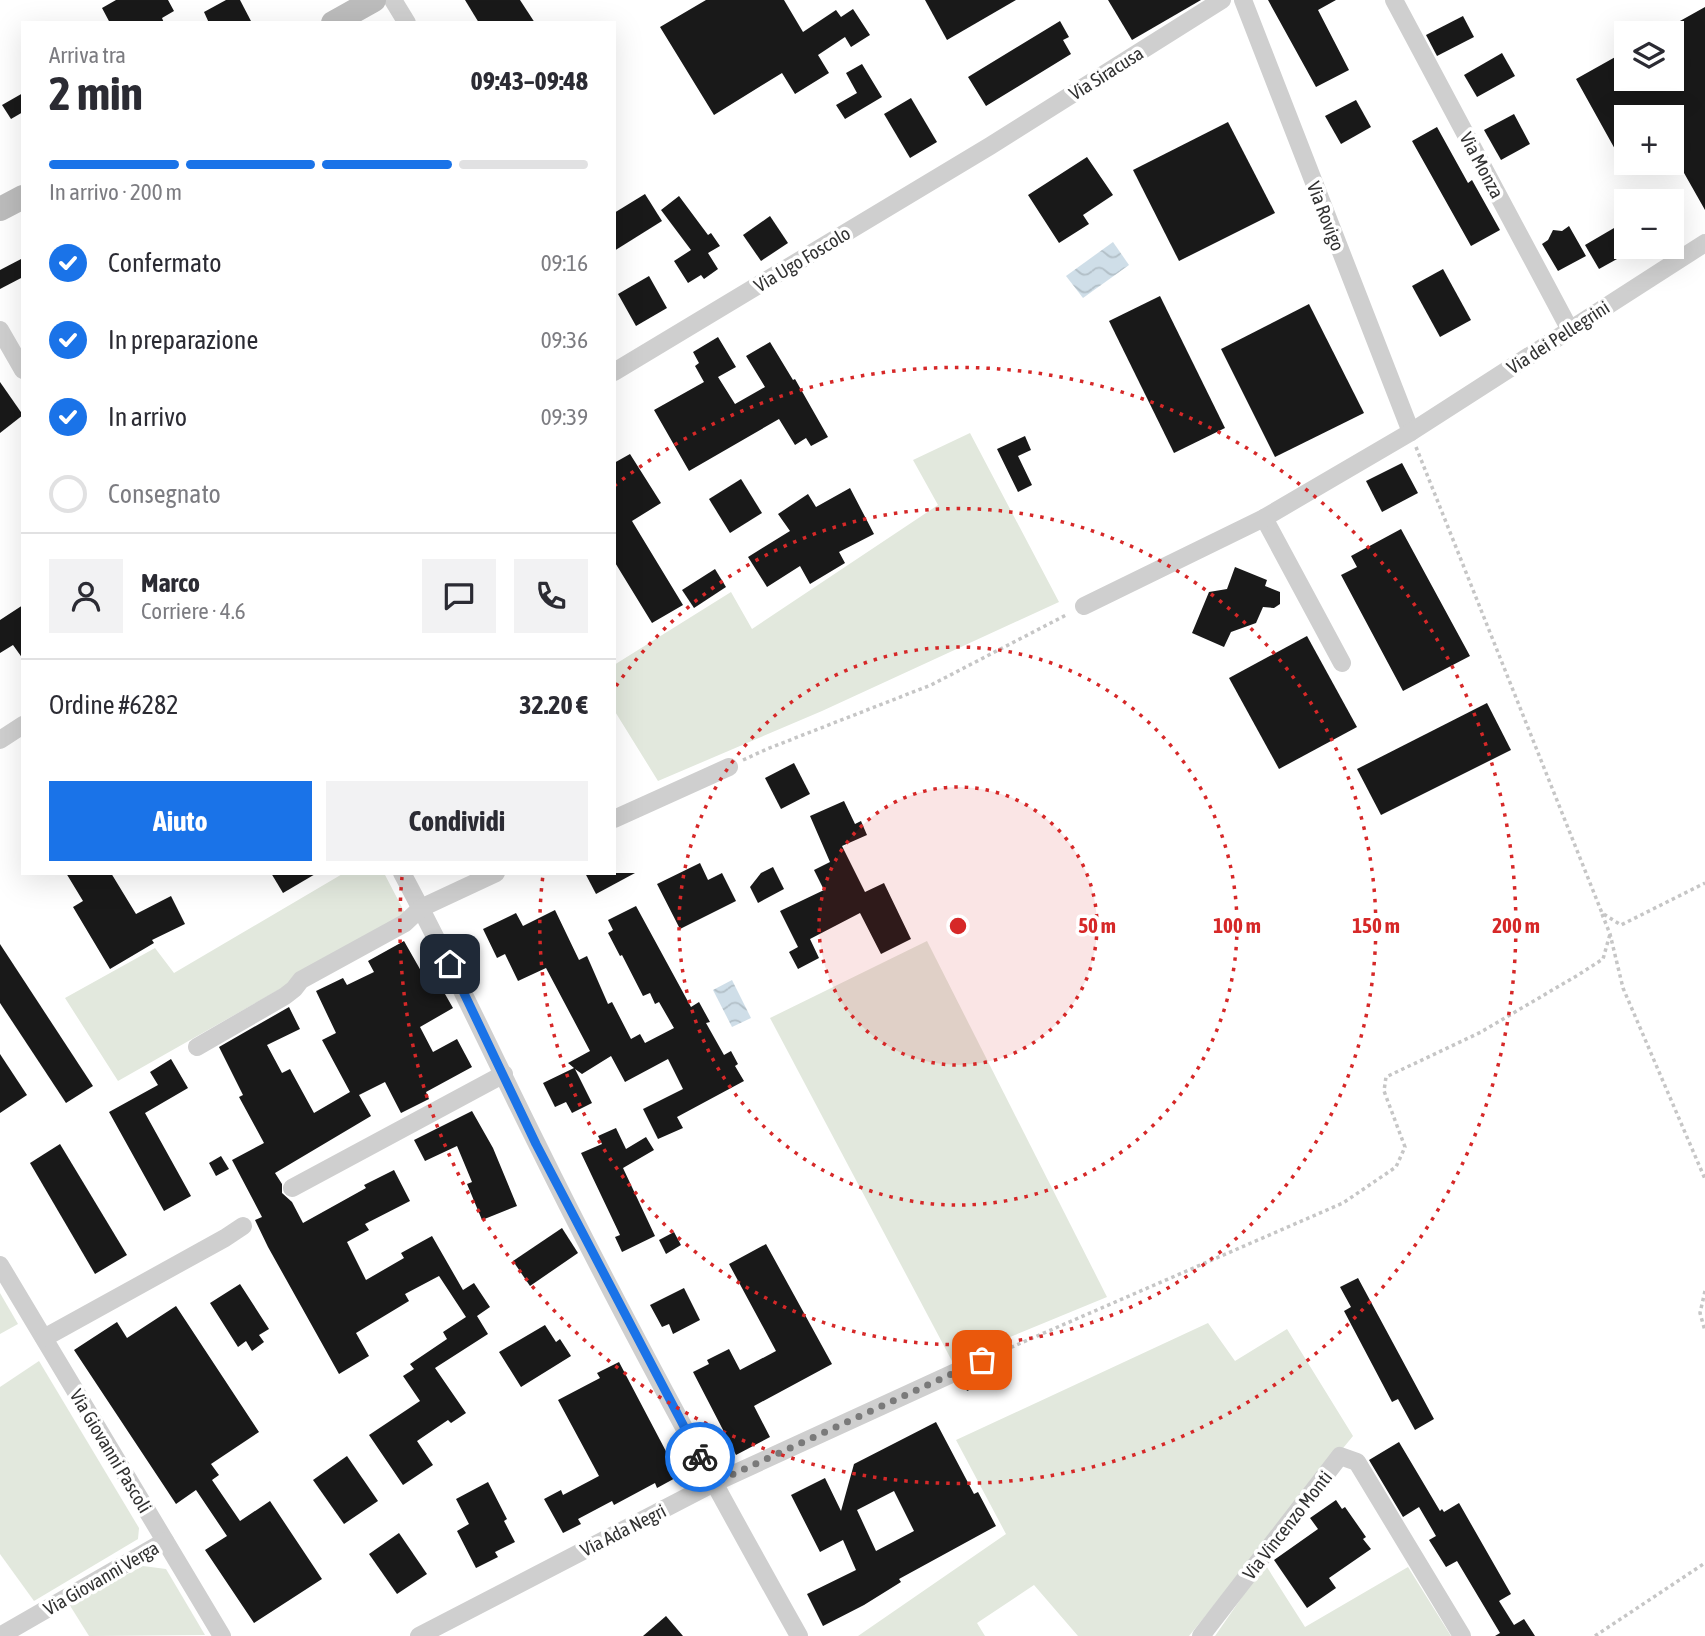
<!DOCTYPE html>
<html lang="it">
<head>
<meta charset="utf-8">
<style>
	body { margin:0; font-family:"Asap Condensed",sans-serif; background:#f2f2f3; color:#2b2b33; height:100vh; display:flex; flex-direction:column; font-size:26px; white-space:nowrap }
	* { box-sizing:border-box; margin:0 }
	p { font-size:23px; color:#7c7c81 }
	.icon { flex:none; width:38px; height:38px; fill:none; stroke:currentColor; stroke-width:2; stroke-linecap:round; stroke-linejoin:round }
	.map { position:relative; flex:1; overflow:hidden }
	.side { position:absolute; left:21px; top:21px; width:595px; height:854px; display:flex; flex-direction:column; background:#fff; border-radius:0px; box-shadow:0 7px 28px #0002 }
	.side>* { flex:none }
	.buttons { position:absolute; left:1614px; top:21px; display:grid; gap:14px }
	.buttons a { display:grid; place-items:center; width:70px; height:70px; border-radius:0px; background:#fff; box-shadow:0 7px 28px #0002; font-size:35px }
	.pin { position:absolute; display:grid; place-items:center; width:60px; height:60px; color:#fff; margin:-30px; border-radius:14px; box-shadow:0 4px 10px #0006 }
	.courier { position:absolute; display:grid; place-items:center; width:70px; height:70px; margin:-35px; border:5px solid #1a73e8; border-radius:50%; background:#fff; color:#222; box-shadow:0 2px 9px #0007 }
	.overview em { font-style:normal; font-weight:700 }
	.overview div { display:flex; flex-direction:column-reverse }
	.overview { display:flex; align-items:center; justify-content:space-between; height:119px; padding:0 28px }
	h1 { font-size:46px; font-weight:700; line-height:52px }
	.bar { display:grid; grid-template-columns:repeat(4,1fr); gap:10px 7px; align-content:center; height:84px; padding:0 28px }
	.bar i { height:9px; border-radius:5px; background:#e1e1e2 }
	.bar .on { background:#1a73e8 }
	.bar p { grid-column:span 4 }
	.line { display:flex; align-items:center; gap:18px; padding:0 28px; border-top:2px solid #e1e1e2 }
	.line div { flex:1 }
	.round { display:grid; place-items:center; flex:none; width:74px; height:74px; border-radius:0px; background:#f2f2f3 }
	ol { padding:0 28px; list-style:none }
	li { display:flex; align-items:center; gap:21px; height:77px }
	li p { margin-inline-start:auto }
	li .icon { padding:7px; border-radius:50%; background:#1a73e8; color:#fff; stroke-width:4 }
	li:last-child { color:#7c7c81 }
	li i { width:38px; height:38px; border:4px solid #e1e1e2; border-radius:50% }
	.action { display:flex; gap:14px; margin-top:auto; padding:14px 28px }
	.action a { flex:1; height:80px; border-radius:0px; background:#1a73e8; color:#fff; font-size:28px; font-weight:700; line-height:80px; text-align:center }
	.action a+a { background:#f2f2f3; color:#2b2b33 }
	.map>svg:first-child { display:block }
	.grass { fill:#e2e8dd }
	.water { fill:url(#water-waves) }
	.building { fill:#191919; fill-rule:evenodd }
	.lines { fill:none; stroke-linecap:round; stroke-linejoin:round }
	.path { stroke:#c6c6c6; stroke-width:3.5; stroke-dasharray:3.5 3.5; stroke-linecap:butt }
	.street { stroke:#cfcfcf; stroke-width:18 }
	.secondary { stroke:#bcbcbc; stroke-width:24 }
	.done { stroke:#7a7a7a; stroke-width:7; stroke-dasharray:0 12.6 }
	.route { stroke:#1a73e8; stroke-width:9 }
	.ring { fill:none; stroke:#d62828; stroke-width:3.5; stroke-dasharray:3.5 7 }
	.labels { text-anchor:middle; dominant-baseline:central; stroke-width:7; stroke-linejoin:round; paint-order:stroke }
	.street-label { font-size:19px; fill:#323232; stroke:#fff }
	.centre { fill:#d62828; stroke:#fff; stroke-width:3.5 }
	.ring-label { font-size:21px; text-anchor:middle; font-weight:bold; fill:#d62828; stroke:#fff; stroke-width:7; stroke-linejoin:round; paint-order:stroke }
</style>
</head>
<body>
<div class="map">
<svg width="1705" height="1636" viewBox="0 0 1705 1636">
	<defs>
		<pattern id="water-waves" width="16" height="10" patternUnits="userSpaceOnUse" patternTransform="scale(1.75)"><rect width="16" height="10" fill="#cfdee8"/><path d="M0 5q4-4 8 0t8 0" fill="none" stroke="#b2bfc7"/></pattern>
	</defs>
	<rect width="100%" height="100%" fill="#fff"/>
	<!-- grass -->
	<g class="grass">
		<path d="M 970,433 L 1059,602 L 822,711 L 658,781 L 614,710 L 614,665 L 731,592 L 752,629 L 938,505 L 913,460 Z"/>
		<path d="M 344,873 L 384,873 L 407,917 L 118,1081 L 65,998 L 155,948 L 174,973 Z"/>
		<path d="M 927,941 L 1107,1297 L 952,1361 L 770,1018 Z"/>
		<path d="M 0,1293 L 18,1324 L 0,1334 Z"/>
		<path d="M 1208,1323 L 1235,1361 L 1287,1329 L 1353,1436 L 1189,1636 L 1078,1636 L 1034,1585 L 977,1623 L 985,1636 L 858,1636 L 1006,1534 L 956,1440 Z"/>
		<path d="M 39,1361 L 139,1528 L 138,1539 L 34,1601 L 0,1554 L 0,1387 Z"/>
		<path d="M 1265,1564 L 1305,1627 L 1408,1567 L 1451,1636 L 1215,1636 Z"/>
		<path d="M 143,1566 L 166,1569 L 205,1635 L 89,1636 L 69,1604 Z"/>
	</g>
	<!-- water -->
	<g class="water">
		<path d="M 1113,242 L 1129,265 L 1083,298 L 1066,276 Z"/>
		<path d="M 732,980 L 751,1018 L 732,1027 L 713,990 Z"/>
	</g>
	<!-- building -->
	<g class="building">
		<path d="M 116,0 L 168,0 L 174,11 L 162,18 L 164,23 L 110,23 L 102,8 Z"/>
		<path d="M 226,0 L 240,0 L 252,23 L 209,23 L 204,12 Z"/>
		<path d="M 465,0 L 520,0 L 535,23 L 479,23 Z"/>
		<path d="M 706,0 L 784,0 L 803,32 L 836,10 L 841,17 L 853,9 L 870,35 L 851,47 L 845,37 L 818,55 L 829,73 L 795,94 L 782,73 L 714,115 L 660,27 Z"/>
		<path d="M 925,0 L 1016,0 L 947,40 Z"/>
		<path d="M 1108,0 L 1201,0 L 1132,40 Z"/>
		<path d="M 1268,0 L 1336,0 L 1318,10 L 1349,70 L 1316,87 Z"/>
		<path d="M 1705,7 L 1705,210 L 1671,150 L 1671,117 L 1626,117 L 1626,169 L 1576,79 L 1626,51 L 1626,79 L 1671,79 L 1671,26 Z"/>
		<path d="M 1463,16 L 1474,37 L 1437,56 L 1426,35 Z"/>
		<path d="M 1060,21 L 1069,37 L 1063,40 L 1071,54 L 986,106 L 968,77 Z"/>
		<path d="M 1502,53 L 1515,76 L 1477,97 L 1464,75 Z"/>
		<path d="M 862,64 L 882,97 L 845,119 L 836,105 L 857,93 L 846,73 Z"/>
		<path d="M 23,93 L 23,112 L 11,119 L 2,105 Z"/>
		<path d="M 911,98 L 937,142 L 910,158 L 884,114 Z"/>
		<path d="M 1356,100 L 1371,127 L 1341,144 L 1325,116 Z"/>
		<path d="M 1514,114 L 1530,144 L 1501,160 L 1484,130 Z"/>
		<path d="M 1228,122 L 1275,213 L 1179,261 L 1133,170 Z"/>
		<path d="M 1437,127 L 1468,183 L 1472,180 L 1500,230 L 1471,246 L 1412,141 Z"/>
		<path d="M 1087,157 L 1113,195 L 1083,215 L 1089,224 L 1059,243 L 1028,195 Z"/>
		<path d="M 645,194 L 662,221 L 614,251 L 614,213 Z"/>
		<path d="M 679,196 L 708,235 L 711,233 L 720,246 L 708,253 L 718,269 L 704,279 L 701,275 L 688,283 L 674,261 L 691,250 L 661,210 Z"/>
		<path d="M 770,216 L 788,243 L 761,261 L 743,235 Z"/>
		<path d="M 1626,221 L 1626,254 L 1599,269 L 1585,245 Z"/>
		<path d="M 1569,226 L 1586,256 L 1558,271 L 1542,244 L 1548,240 L 1553,230 L 1562,231 Z"/>
		<path d="M 23,258 L 23,277 L 0,289 L 0,270 Z"/>
		<path d="M 1443,269 L 1471,320 L 1440,337 L 1412,286 Z"/>
		<path d="M 649,276 L 667,308 L 636,326 L 618,294 Z"/>
		<path d="M 1160,296 L 1225,428 L 1174,453 L 1109,321 Z"/>
		<path d="M 1309,304 L 1364,413 L 1275,457 L 1221,349 Z"/>
		<path d="M 718,337 L 736,367 L 718,377 L 735,404 L 765,387 L 746,356 L 770,342 L 793,380 L 795,379 L 828,437 L 811,446 L 806,438 L 795,445 L 779,419 L 689,471 L 654,410 L 704,382 L 695,366 L 699,363 L 693,352 Z"/>
		<path d="M 0,382 L 23,415 L 0,433 Z"/>
		<path d="M 1025,436 L 1031,450 L 1018,456 L 1032,485 L 1018,492 L 997,449 Z"/>
		<path d="M 630,454 L 661,503 L 632,521 L 683,605 L 652,623 L 614,561 L 614,463 Z"/>
		<path d="M 1402,463 L 1418,493 L 1382,512 L 1366,481 Z"/>
		<path d="M 741,479 L 762,513 L 730,533 L 709,499 Z"/>
		<path d="M 850,488 L 874,534 L 839,552 L 845,563 L 810,584 L 800,566 L 767,587 L 748,557 L 790,531 L 778,514 L 808,494 L 816,507 Z"/>
		<path d="M 1401,529 L 1470,656 L 1403,691 L 1341,575 L 1357,567 L 1351,556 Z"/>
		<path d="M 1235,567 L 1267,580 L 1265,586 L 1280,592 L 1280,604 L 1274,608 L 1263,607 L 1256,623 L 1231,632 L 1224,647 L 1192,633 L 1209,592 L 1227,589 Z"/>
		<path d="M 715,569 L 726,587 L 694,608 L 682,590 Z"/>
		<path d="M 23,605 L 23,659 L 13,645 L 0,653 L 0,620 Z"/>
		<path d="M 1307,636 L 1357,727 L 1279,769 L 1229,678 Z"/>
		<path d="M 1487,703 L 1511,750 L 1381,815 L 1357,769 Z"/>
		<path d="M 794,763 L 810,794 L 781,809 L 765,778 Z"/>
		<path d="M 844,801 L 855,824 L 861,821 L 867,835 L 842,846 L 865,892 L 884,883 L 911,939 L 881,954 L 860,913 L 810,939 L 819,958 L 798,969 L 789,952 L 798,947 L 780,911 L 824,890 L 814,870 L 830,862 L 810,816 Z"/>
		<path d="M 700,863 L 708,880 L 722,873 L 736,901 L 680,929 L 657,884 Z"/>
		<path d="M 773,867 L 784,889 L 758,903 L 750,887 L 761,873 Z"/>
		<path d="M 66,873 L 111,873 L 136,914 L 171,896 L 185,924 L 152,940 L 154,943 L 110,969 L 73,907 L 83,901 Z"/>
		<path d="M 271,873 L 317,873 L 283,893 Z"/>
		<path d="M 585,873 L 635,873 L 596,894 Z"/>
		<path d="M 636,906 L 691,1007 L 699,1002 L 710,1022 L 706,1023 L 724,1055 L 731,1051 L 738,1064 L 735,1066 L 744,1081 L 677,1117 L 683,1128 L 658,1139 L 643,1109 L 683,1089 L 668,1059 L 625,1082 L 611,1056 L 582,1074 L 575,1069 L 592,1103 L 572,1113 L 566,1102 L 555,1107 L 543,1083 L 574,1068 L 568,1063 L 590,1051 L 546,968 L 518,981 L 505,954 L 497,958 L 483,929 L 516,913 L 523,926 L 555,910 L 579,960 L 587,956 L 608,1004 L 612,1002 L 631,1039 L 640,1034 L 645,1043 L 674,1028 L 659,1002 L 655,1004 L 650,993 L 643,996 L 622,955 L 620,956 L 608,933 L 613,930 L 608,920 Z"/>
		<path d="M 404,941 L 429,985 L 437,980 L 453,1008 L 420,1027 L 433,1052 L 457,1039 L 472,1067 L 426,1092 L 429,1099 L 401,1113 L 385,1082 L 359,1095 L 371,1116 L 275,1173 L 282,1184 L 282,1193 L 292,1202 L 303,1223 L 366,1188 L 364,1185 L 394,1170 L 410,1201 L 365,1224 L 369,1230 L 347,1242 L 366,1280 L 404,1258 L 401,1253 L 432,1236 L 463,1290 L 474,1283 L 490,1307 L 477,1316 L 488,1334 L 435,1368 L 466,1413 L 451,1423 L 448,1420 L 417,1441 L 433,1465 L 403,1485 L 369,1435 L 420,1401 L 403,1376 L 414,1369 L 410,1364 L 447,1339 L 443,1332 L 466,1317 L 439,1276 L 405,1294 L 409,1301 L 356,1333 L 369,1356 L 339,1374 L 268,1247 L 255,1220 L 262,1217 L 232,1160 L 264,1143 L 239,1097 L 243,1095 L 219,1047 L 289,1007 L 300,1029 L 267,1045 L 282,1073 L 290,1069 L 314,1113 L 350,1092 L 322,1040 L 336,1033 L 316,991 L 343,978 L 347,985 L 374,972 L 368,961 Z"/>
		<path d="M 0,944 L 93,1086 L 66,1103 L 0,1003 Z"/>
		<path d="M 0,1054 L 27,1095 L 0,1113 Z"/>
		<path d="M 171,1059 L 188,1088 L 145,1113 L 191,1196 L 164,1211 L 109,1112 L 158,1085 L 150,1072 Z"/>
		<path d="M 472,1111 L 493,1148 L 517,1206 L 482,1220 L 467,1184 L 472,1182 L 457,1146 L 425,1161 L 414,1140 Z"/>
		<path d="M 616,1128 L 626,1149 L 646,1137 L 654,1150 L 623,1168 L 655,1236 L 622,1252 L 615,1237 L 620,1235 L 581,1153 L 602,1144 L 598,1136 Z"/>
		<path d="M 60,1144 L 127,1255 L 95,1274 L 30,1163 Z"/>
		<path d="M 221,1156 L 229,1169 L 216,1176 L 209,1163 Z"/>
		<path d="M 562,1228 L 578,1253 L 530,1286 L 513,1261 Z"/>
		<path d="M 674,1232 L 681,1245 L 666,1254 L 659,1240 Z"/>
		<path d="M 766,1244 L 832,1364 L 754,1406 L 770,1437 L 736,1455 L 693,1372 L 709,1364 L 707,1360 L 729,1349 L 740,1370 L 776,1351 L 729,1264 Z"/>
		<path d="M 1358,1278 L 1434,1419 L 1415,1430 L 1398,1399 L 1392,1402 L 1344,1311 L 1351,1307 L 1340,1287 Z"/>
		<path d="M 240,1284 L 269,1329 L 259,1335 L 264,1342 L 252,1351 L 246,1341 L 238,1347 L 210,1303 Z"/>
		<path d="M 684,1288 L 700,1320 L 673,1334 L 669,1324 L 662,1327 L 650,1305 Z"/>
		<path d="M 176,1306 L 259,1432 L 211,1464 L 219,1475 L 212,1480 L 240,1521 L 270,1501 L 322,1579 L 254,1623 L 205,1550 L 227,1536 L 196,1490 L 176,1504 L 74,1350 L 117,1322 L 127,1338 Z"/>
		<path d="M 545,1325 L 556,1342 L 560,1339 L 571,1356 L 521,1387 L 499,1352 Z"/>
		<path d="M 995,1361 L 1001,1376 L 967,1391 L 963,1381 L 987,1370 Z"/>
		<path d="M 619,1362 L 679,1476 L 657,1488 L 655,1483 L 614,1505 L 612,1501 L 578,1519 L 581,1524 L 563,1533 L 544,1499 L 561,1490 L 563,1495 L 599,1476 L 558,1400 L 600,1378 L 597,1373 Z"/>
		<path d="M 936,1422 L 974,1494 L 978,1492 L 996,1526 L 899,1579 L 901,1582 L 864,1605 L 823,1626 L 807,1594 L 856,1570 L 843,1540 L 820,1552 L 791,1495 L 825,1478 L 841,1511 L 854,1464 ZM 894,1491 L 914,1531 L 876,1551 L 857,1510 Z"/>
		<path d="M 1399,1442 L 1440,1511 L 1442,1509 L 1444,1512 L 1459,1503 L 1511,1594 L 1499,1601 L 1514,1625 L 1524,1619 L 1535,1636 L 1495,1636 L 1500,1633 L 1457,1561 L 1446,1567 L 1429,1540 L 1436,1536 L 1419,1507 L 1403,1517 L 1369,1460 Z"/>
		<path d="M 347,1456 L 378,1501 L 344,1524 L 313,1480 Z"/>
		<path d="M 488,1482 L 507,1519 L 504,1521 L 515,1542 L 495,1552 L 498,1557 L 476,1568 L 457,1531 L 469,1524 L 456,1499 Z"/>
		<path d="M 1336,1500 L 1342,1509 L 1345,1507 L 1366,1537 L 1363,1539 L 1371,1549 L 1329,1578 L 1336,1588 L 1307,1608 L 1274,1560 L 1318,1529 L 1310,1518 Z"/>
		<path d="M 399,1533 L 427,1574 L 397,1594 L 369,1554 Z"/>
		<path d="M 666,1616 L 683,1636 L 643,1636 Z"/>
	</g>
	<g class="lines">
		<!-- path -->
		<g class="path">
			<path d="M 1416,447 L 1602,913 L 1621,925 L 1705,883"/>
			<path d="M 743,760 L 767,749 L 931,685 L 1068,614"/>
			<path d="M 1602,914 L 1610,934 L 1623,988 L 1705,1179"/>
			<path d="M 1705,1291 L 1700,1313 L 1705,1331"/>
			<path d="M 998,1353 L 1343,1203 L 1396,1167 L 1405,1147 L 1384,1091 L 1386,1077 L 1481,1032 L 1578,975 L 1603,959 L 1610,934"/>
			<path d="M 1595,1636 L 1705,1563"/>
		</g>
		<!-- street -->
		<g class="street">
			<path d="M 393,0 L 407,23"/>
			<path d="M 1243,0 L 1411,432"/>
			<path d="M 1394,0 L 1570,330"/>
			<path d="M 0,330 L 23,370"/>
			<path d="M 614,372 L 990,146 L 1222,0"/>
			<path d="M 1264,518 L 1342,663"/>
			<path d="M 1084,606 L 1264,518 L 1411,432 L 1705,243"/>
			<path d="M 0,740 L 23,725"/>
			<path d="M 614,819 L 729,767"/>
			<path d="M 402,873 C 450,962 492,1054 537,1144 C 619,1311 708,1474 799,1636"/>
			<path d="M 197,1047 L 285,996 L 294,989 L 301,980 L 405,923 L 421,908 L 496,873"/>
			<path d="M 292,1188 L 504,1074"/>
			<path d="M 0,1265 L 222,1636"/>
			<path d="M 44,1338 L 225,1238 L 243,1226"/>
			<path d="M 0,1636 L 165,1541"/>
			<path d="M 419,1636 L 714,1483 L 982,1360"/>
			<path d="M 1201,1636 L 1340,1456 L 1357,1462 L 1462,1636"/>
		</g>
		<!-- secondary -->
		<g class="secondary">
			<path d="M 333,23 L 374,0"/>
			<path d="M 0,209 L 23,197"/>
		</g>
	</g>
	<g class="lines">
		<!-- done -->
		<path class="done" d="M 700,1457 L 714,1483 L 982,1360"/>
		<!-- route -->
		<path class="route" d="M 450,964 L 536,1144 L 700,1457"/>
	</g>
	<!-- distance rings -->
	<circle cx="958" cy="926" r="139" fill="#d62828" fill-opacity=".12"/>
	<g class="ring">
		<circle cx="958" cy="926" r="139"/>
		<circle cx="958" cy="926" r="279"/>
		<path d="M616 686A418 418 0 1 1 543 875"/>
		<path d="M614 486A558 558 0 1 1 402 877"/>
	</g>
	<g class="labels">
		<!-- street labels -->
		<g class="street-label">
			<text transform="translate(1106 73) rotate(-32)">Via Siracusa</text>
			<text transform="translate(1482 165) rotate(62)">Via Monza</text>
			<text transform="translate(1326 216) rotate(69)">Via Rovigo</text>
			<text transform="translate(802 259) rotate(-31)">Via Ugo Foscolo</text>
			<text transform="translate(1558 337) rotate(-33)">Via dei Pellegrini</text>
			<text transform="translate(111 1451) rotate(59)">Via Giovanni Pascoli</text>
			<text transform="translate(1287 1525) rotate(-52)">Via Vincenzo Monti</text>
			<text transform="translate(623 1530) rotate(-27)">Via Ada Negri</text>
			<text transform="translate(101 1578) rotate(-30)">Via Giovanni Verga</text>
		</g>
	</g>
	<circle cx="958" cy="926" r="10" class="centre"/>
	<g class="ring-label">
		<text x="1097" y="933">50 m</text>
		<text x="1237" y="933">100 m</text>
		<text x="1376" y="933">150 m</text>
		<text x="1516" y="933">200 m</text>
	</g>
</svg>
<div class="buttons">
<a><svg class="icon" aria-label="layers" viewBox="0 0 24 24"><path d="M12 4l9 5-9 5-9-5zM3 14l9 5 9-5"/></svg></a>
<a>+</a>
<a>−</a>
</div>
<div class="pin" style="left:982px;top:1360px;background:#ea580c"><svg class="icon" aria-label="bag" viewBox="0 0 24 24"><path d="M5 8h14l-1 12H6zM9 8a3 3 0 0 1 6 0"/></svg></div>
<div class="pin" style="left:450px;top:964px;background:#1f2937"><svg class="icon" aria-label="home" viewBox="0 0 24 24"><path d="M3 11l9-7 9 7M6 9v11h12V9"/></svg></div>
<div class="courier" style="left:700px;top:1457px"><svg class="icon" aria-label="bike" viewBox="0 0 24 24"><circle cx="6" cy="16" r="4"/><circle cx="18" cy="16" r="4"/><path d="M6 16l4-8h5l3 8M10 8l3 8H6M13 5h3"/></svg></div>
<section class="side">
<div class="overview"><div><h1>2 min</h1><p>Arriva tra</p></div><em>09:43–09:48</em></div>
<div class="bar"><i class="on"></i><i class="on"></i><i class="on"></i><i></i><p>In arrivo · 200 m</p></div>
<ol>
<li><svg class="icon" aria-label="check" viewBox="0 0 24 24"><path d="M5 12l5 5 9-10"/></svg>Confermato<p>09:16</p></li>
<li><svg class="icon" aria-label="check" viewBox="0 0 24 24"><path d="M5 12l5 5 9-10"/></svg>In preparazione<p>09:36</p></li>
<li><svg class="icon" aria-label="check" viewBox="0 0 24 24"><path d="M5 12l5 5 9-10"/></svg>In arrivo<p>09:39</p></li>
<li><i></i>Consegnato</li>
</ol>
<div class="line" style="height:126px"><a class="round"><svg class="icon" aria-label="person" viewBox="0 0 24 24"><circle cx="12" cy="8" r="4"/><path d="M4 21q1-7 8-7t8 7"/></svg></a><div><b>Marco</b><p>Corriere · 4.6</p></div><a class="round"><svg class="icon" aria-label="chat" viewBox="0 0 24 24"><path d="M4 5h16v11H9l-5 4z"/></svg></a><a class="round"><svg class="icon" aria-label="phone" viewBox="0 0 24 24"><path d="M5 4h4l2 5-3 2q2 4 5 5l2-3 5 2v4C11 20 4 13 5 4z"/></svg></a></div>
<div class="line" style="height:91px"><div>Ordine #6282</div><b>32.20 €</b></div>
<div class="action"><a>Aiuto</a><a>Condividi</a></div>
</section>
</div>
</body>
</html>
